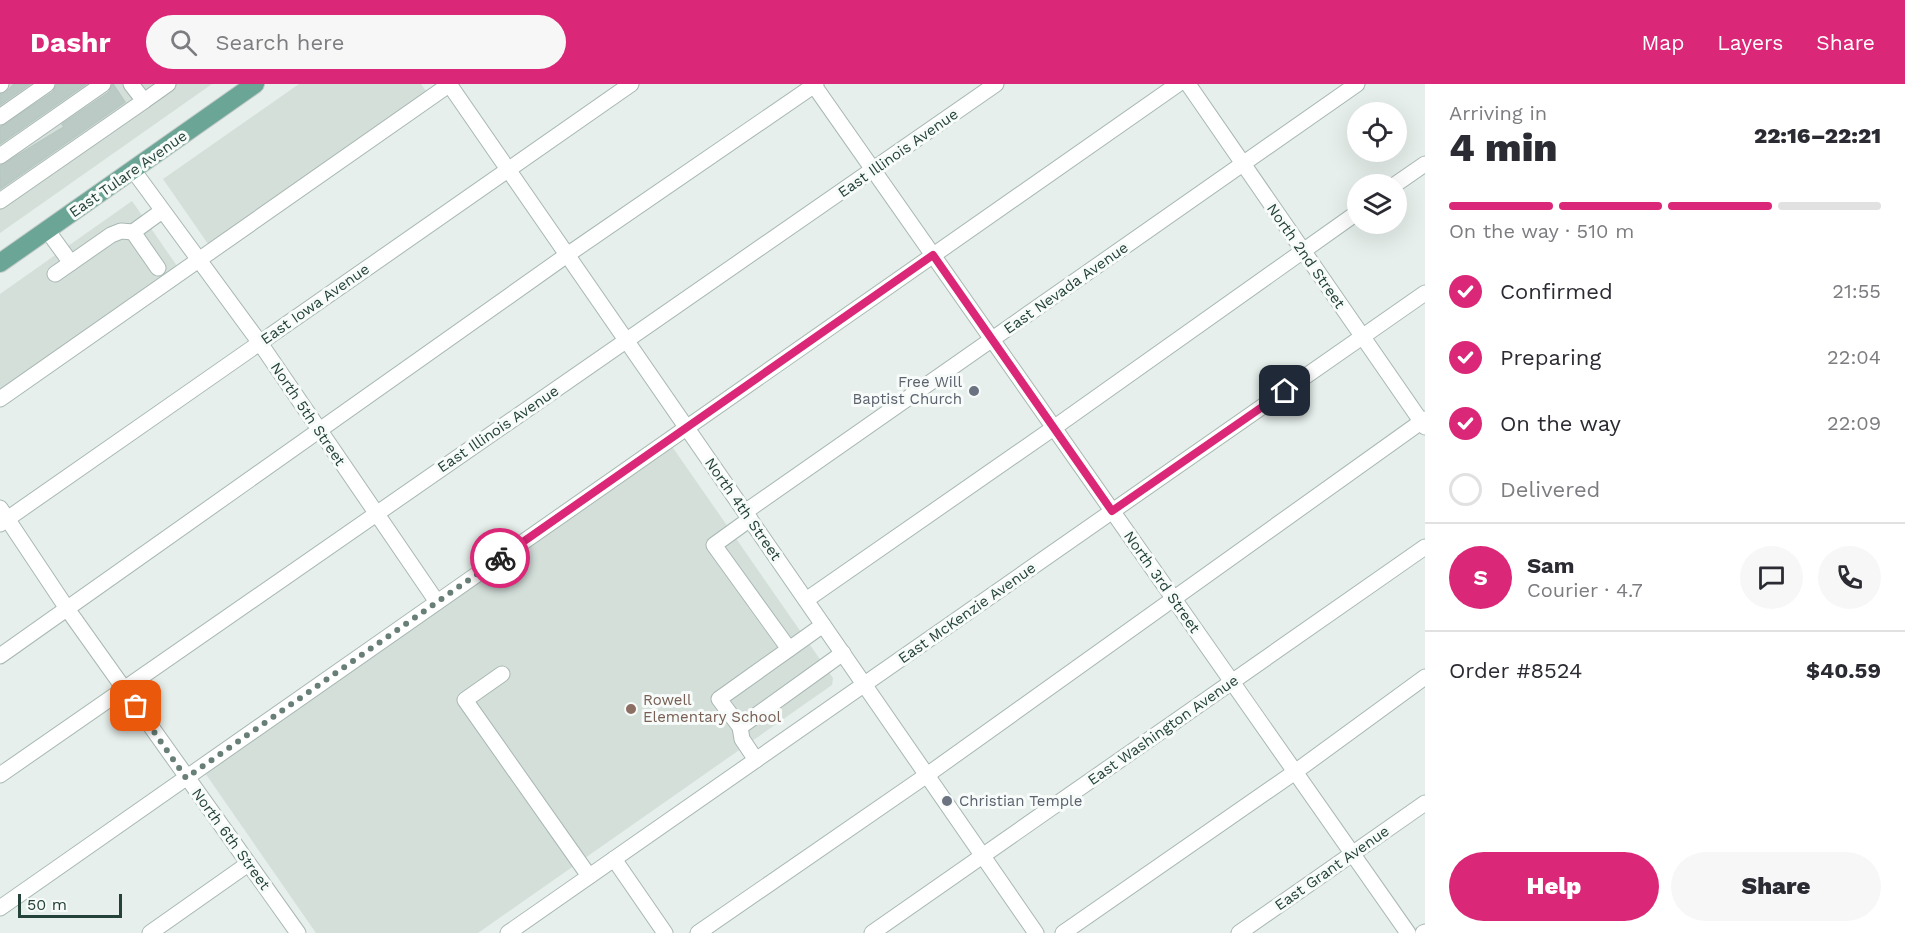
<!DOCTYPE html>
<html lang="en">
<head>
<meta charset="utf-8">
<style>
	body { margin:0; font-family:"Work Sans",sans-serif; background:#f7f7f7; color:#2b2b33; height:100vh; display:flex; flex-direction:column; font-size:22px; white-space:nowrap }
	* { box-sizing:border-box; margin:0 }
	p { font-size:20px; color:#7c7c81 }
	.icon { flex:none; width:33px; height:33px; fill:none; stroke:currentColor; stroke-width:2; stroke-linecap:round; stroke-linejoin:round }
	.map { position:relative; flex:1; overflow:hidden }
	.side { display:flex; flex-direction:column; background:#fff; width:480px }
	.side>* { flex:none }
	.tools { position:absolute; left:1347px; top:18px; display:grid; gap:12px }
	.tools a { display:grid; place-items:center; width:60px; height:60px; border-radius:50%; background:#fff; box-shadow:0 6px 24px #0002; font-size:30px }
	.scale { position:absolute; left:18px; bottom:15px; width:104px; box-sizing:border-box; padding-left:6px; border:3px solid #24423a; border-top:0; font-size:16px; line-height:21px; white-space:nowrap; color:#24423a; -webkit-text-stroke:4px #f7fbf9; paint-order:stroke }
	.pin { position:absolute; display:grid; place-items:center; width:51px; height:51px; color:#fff; margin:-26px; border-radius:12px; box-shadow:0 3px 9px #0006 }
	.courier { position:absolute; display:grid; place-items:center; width:60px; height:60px; margin:-30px; border:4px solid #db2777; border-radius:50%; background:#fff; color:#222; box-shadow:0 2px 8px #0007 }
	.head em { font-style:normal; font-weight:800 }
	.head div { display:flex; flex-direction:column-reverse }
	.head { display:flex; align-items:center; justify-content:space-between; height:102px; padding:0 24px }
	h1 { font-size:39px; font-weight:800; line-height:45px }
	.bar { display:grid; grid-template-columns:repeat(4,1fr); gap:9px 6px; align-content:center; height:72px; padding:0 24px }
	.bar i { height:8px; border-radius:4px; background:#e1e1e2 }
	.bar .current { background:#db2777 }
	.bar p { grid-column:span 4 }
	.line { display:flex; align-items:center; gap:15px; padding:0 24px; border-top:2px solid #e1e1e2 }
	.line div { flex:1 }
	.round { display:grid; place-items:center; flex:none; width:63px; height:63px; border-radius:32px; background:#f7f7f7 }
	ol { padding:0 24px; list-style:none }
	li { display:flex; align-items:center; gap:18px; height:66px }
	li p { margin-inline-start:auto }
	li .icon { padding:6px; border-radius:50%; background:#db2777; color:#fff; stroke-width:4 }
	li:last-child { color:#7c7c81 }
	li i { width:33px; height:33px; border:3px solid #e1e1e2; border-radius:50% }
	.primary-button { display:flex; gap:12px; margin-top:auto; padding:12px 24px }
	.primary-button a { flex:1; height:69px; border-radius:36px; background:#db2777; color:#fff; font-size:24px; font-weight:800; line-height:69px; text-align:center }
	.primary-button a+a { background:#f7f7f7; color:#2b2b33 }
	header { display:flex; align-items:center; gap:36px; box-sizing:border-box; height:84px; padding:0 30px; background:#db2777; color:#fff }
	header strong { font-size:28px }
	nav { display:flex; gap:33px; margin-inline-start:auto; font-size:21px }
	.search { width:420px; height:54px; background:#f7f7f7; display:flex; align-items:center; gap:15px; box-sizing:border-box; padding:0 21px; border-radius:33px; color:#7c7c81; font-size:22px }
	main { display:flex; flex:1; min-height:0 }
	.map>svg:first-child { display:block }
	.built { fill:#d4dfda }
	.building { fill:#bbcac4; stroke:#b8c9c2; stroke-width:1.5 }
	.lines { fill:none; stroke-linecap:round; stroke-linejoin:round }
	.minor-casing { stroke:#a8b8b2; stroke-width:17 }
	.major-casing { stroke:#c2cac8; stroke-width:20 }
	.minor { stroke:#fff; stroke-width:15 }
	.major { stroke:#6aa596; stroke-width:18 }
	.done { stroke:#687f78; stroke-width:6; stroke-dasharray:0 10.8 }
	.route { stroke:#db2777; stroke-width:8 }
	.worship-dot { fill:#6b7280; stroke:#f7fbf9; stroke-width:2 }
	.education-dot { fill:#8d6e63; stroke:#f7fbf9; stroke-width:2 }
	.labels { text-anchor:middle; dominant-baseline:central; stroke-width:6; stroke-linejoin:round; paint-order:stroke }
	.street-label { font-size:15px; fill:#24423a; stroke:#f7fbf9 }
	.worship-label { font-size:15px; fill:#5b616d; stroke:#f7fbf9; text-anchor:end }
	.education-label { font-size:15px; fill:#785e54; stroke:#f7fbf9; text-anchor:start }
</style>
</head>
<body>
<header>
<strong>Dashr</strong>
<div class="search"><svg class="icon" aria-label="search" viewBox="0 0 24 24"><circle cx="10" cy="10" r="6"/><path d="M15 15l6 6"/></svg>Search here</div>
<nav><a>Map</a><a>Layers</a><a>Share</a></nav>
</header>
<main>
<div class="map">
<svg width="1425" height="849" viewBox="0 0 1425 849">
	<rect width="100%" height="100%" fill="#e6efeb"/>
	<!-- built -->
	<g class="built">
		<path d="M 0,0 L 212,0 L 0,149 Z"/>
		<path d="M 299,0 L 421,0 L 426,7 L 208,160 L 163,95 Z"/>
		<path d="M 132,117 L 177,182 L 0,307 L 0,210 Z"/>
		<path d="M 671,361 L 833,594 L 832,601 L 478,849 L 316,849 L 205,689 Z"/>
	</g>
	<!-- building -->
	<g class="building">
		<path d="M 14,0 L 30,0 L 0,21 L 0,10 L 6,8 Z"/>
		<path d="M 57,0 L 86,0 L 0,60 L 0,43 L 53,8 Z"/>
		<path d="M 113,0 L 125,18 L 0,105 L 0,82 L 64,43 L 62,40 L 109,8 Z"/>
	</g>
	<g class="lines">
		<defs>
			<g id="minor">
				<path d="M 449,0 L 1036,849"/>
				<path d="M 813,0 L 1408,849"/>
				<path d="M 1188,0 L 1425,343"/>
				<path d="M 0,1 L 1,0"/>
				<path d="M 144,17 L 168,0"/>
				<path d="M 0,33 L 47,0"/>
				<path d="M 0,72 L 103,0"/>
				<path d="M 133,86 L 260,259 L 437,518"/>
				<path d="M 1396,100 L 1425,80"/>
				<path d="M 0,117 L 144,17 L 131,0"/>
				<path d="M 47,146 L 71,179"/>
				<path d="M 158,184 L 133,148 L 162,127"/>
				<path d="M 55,190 L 111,151 L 121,147 L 133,148"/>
				<path d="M 0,315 L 450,0"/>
				<path d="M 0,424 L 68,526 L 298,849"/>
				<path d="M 745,428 L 1357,0"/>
				<path d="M 750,435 L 714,461 L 789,565"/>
				<path d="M 0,440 L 631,0"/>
				<path d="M 806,516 L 1055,343 L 1358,128"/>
				<path d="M 0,572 L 567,171 L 816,0"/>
				<path d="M 502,590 L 465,616 L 589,792"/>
				<path d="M 740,643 L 843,569"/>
				<path d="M 756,676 L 742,655 L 740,643 L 719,615 L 823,541"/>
				<path d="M 0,691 L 996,0"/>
				<path d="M 614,775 L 665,849"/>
				<path d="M 0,824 L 1178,0"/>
				<path d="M 150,849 L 248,780"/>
				<path d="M 508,849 L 1425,209"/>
				<path d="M 698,849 L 927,691 L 1425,335"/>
				<path d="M 872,849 L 1425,463"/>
				<path d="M 1063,849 L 1295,688 L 1425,593"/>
				<path d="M 1239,849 L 1425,719"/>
				<path d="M 1423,849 L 1425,848"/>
			</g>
			<path id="major" d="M 0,179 L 255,0"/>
		</defs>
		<!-- minor casing -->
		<use href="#minor" class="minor-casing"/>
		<!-- major casing -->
		<use href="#major" class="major-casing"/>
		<!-- minor -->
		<use href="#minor" class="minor"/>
		<!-- major -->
		<use href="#major" class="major"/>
	</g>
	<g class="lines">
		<!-- done -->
		<path class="done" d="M 136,622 L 186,694 L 500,474"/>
		<!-- route -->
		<path class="route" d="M 500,474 L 933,171 L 1112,427 L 1285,307"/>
	</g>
	<!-- markers -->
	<g class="worship-dot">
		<circle cx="974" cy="307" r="6"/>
		<circle cx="947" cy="717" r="6"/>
	</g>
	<circle class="education-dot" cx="631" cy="625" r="6"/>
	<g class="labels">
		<!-- street labels -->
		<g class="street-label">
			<text transform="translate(898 69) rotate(-35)">East Illinois Avenue</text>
			<text transform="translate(128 90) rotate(-35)">East Tulare Avenue</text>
			<text transform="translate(1306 172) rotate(55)">North 2nd Street</text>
			<text transform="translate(1066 204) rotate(-35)">East Nevada Avenue</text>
			<text transform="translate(315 220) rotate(-35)">East Iowa Avenue</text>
			<text transform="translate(308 330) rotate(56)">North 5th Street</text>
			<text transform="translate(498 345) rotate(-34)">East Illinois Avenue</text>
			<text transform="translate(743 425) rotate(55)">North 4th Street</text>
			<text transform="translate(1162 498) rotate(55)">North 3rd Street</text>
			<text transform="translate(967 529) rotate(-35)">East McKenzie Avenue</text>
			<text transform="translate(1163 646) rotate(-35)">East Washington Avenue</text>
			<text transform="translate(231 755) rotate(54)">North 6th Street</text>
			<text transform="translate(1332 784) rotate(-35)">East Grant Avenue</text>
		</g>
		<!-- worship labels -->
		<g class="worship-label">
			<text x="962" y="298">Free Will<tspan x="962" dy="17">Baptist Church</tspan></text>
			<text x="959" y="717" text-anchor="start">Christian Temple</text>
		</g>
		<!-- education labels -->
		<g class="education-label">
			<text x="643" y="616">Rowell<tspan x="643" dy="17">Elementary School</tspan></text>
		</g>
	</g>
</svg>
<div class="tools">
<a><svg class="icon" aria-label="locate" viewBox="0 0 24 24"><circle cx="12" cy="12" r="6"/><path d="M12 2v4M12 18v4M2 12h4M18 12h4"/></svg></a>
<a><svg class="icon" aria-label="layers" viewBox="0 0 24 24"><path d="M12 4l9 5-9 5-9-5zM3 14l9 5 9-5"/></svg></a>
</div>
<div class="scale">50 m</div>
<div class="pin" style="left:136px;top:622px;background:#ea580c"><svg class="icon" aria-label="bag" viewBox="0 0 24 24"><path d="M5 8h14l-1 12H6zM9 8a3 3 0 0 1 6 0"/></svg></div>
<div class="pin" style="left:1285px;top:307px;background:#1f2937"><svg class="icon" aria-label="home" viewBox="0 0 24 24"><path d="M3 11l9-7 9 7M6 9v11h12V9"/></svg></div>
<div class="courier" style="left:500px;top:474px"><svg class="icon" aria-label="bike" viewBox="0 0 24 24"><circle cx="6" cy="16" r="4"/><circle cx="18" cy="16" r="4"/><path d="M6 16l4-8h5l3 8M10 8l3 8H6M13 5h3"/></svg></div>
</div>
<section class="side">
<div class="head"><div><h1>4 min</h1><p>Arriving in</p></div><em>22:16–22:21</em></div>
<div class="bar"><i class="current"></i><i class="current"></i><i class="current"></i><i></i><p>On the way · 510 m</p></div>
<ol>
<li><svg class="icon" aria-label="check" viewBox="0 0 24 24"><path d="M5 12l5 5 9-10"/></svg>Confirmed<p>21:55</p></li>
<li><svg class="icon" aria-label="check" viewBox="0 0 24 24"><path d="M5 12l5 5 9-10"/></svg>Preparing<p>22:04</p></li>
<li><svg class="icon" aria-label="check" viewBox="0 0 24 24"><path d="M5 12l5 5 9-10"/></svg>On the way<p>22:09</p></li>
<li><i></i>Delivered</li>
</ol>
<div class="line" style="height:108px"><b class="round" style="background:#db2777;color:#fff">S</b><div><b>Sam</b><p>Courier · 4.7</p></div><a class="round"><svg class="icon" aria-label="chat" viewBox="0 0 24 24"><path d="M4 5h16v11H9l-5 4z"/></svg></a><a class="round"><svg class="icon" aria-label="phone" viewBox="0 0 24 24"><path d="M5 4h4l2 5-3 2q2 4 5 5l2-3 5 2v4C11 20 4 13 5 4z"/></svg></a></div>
<div class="line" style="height:78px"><div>Order #8524</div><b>$40.59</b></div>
<div class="primary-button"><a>Help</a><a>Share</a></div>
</section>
</main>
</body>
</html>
